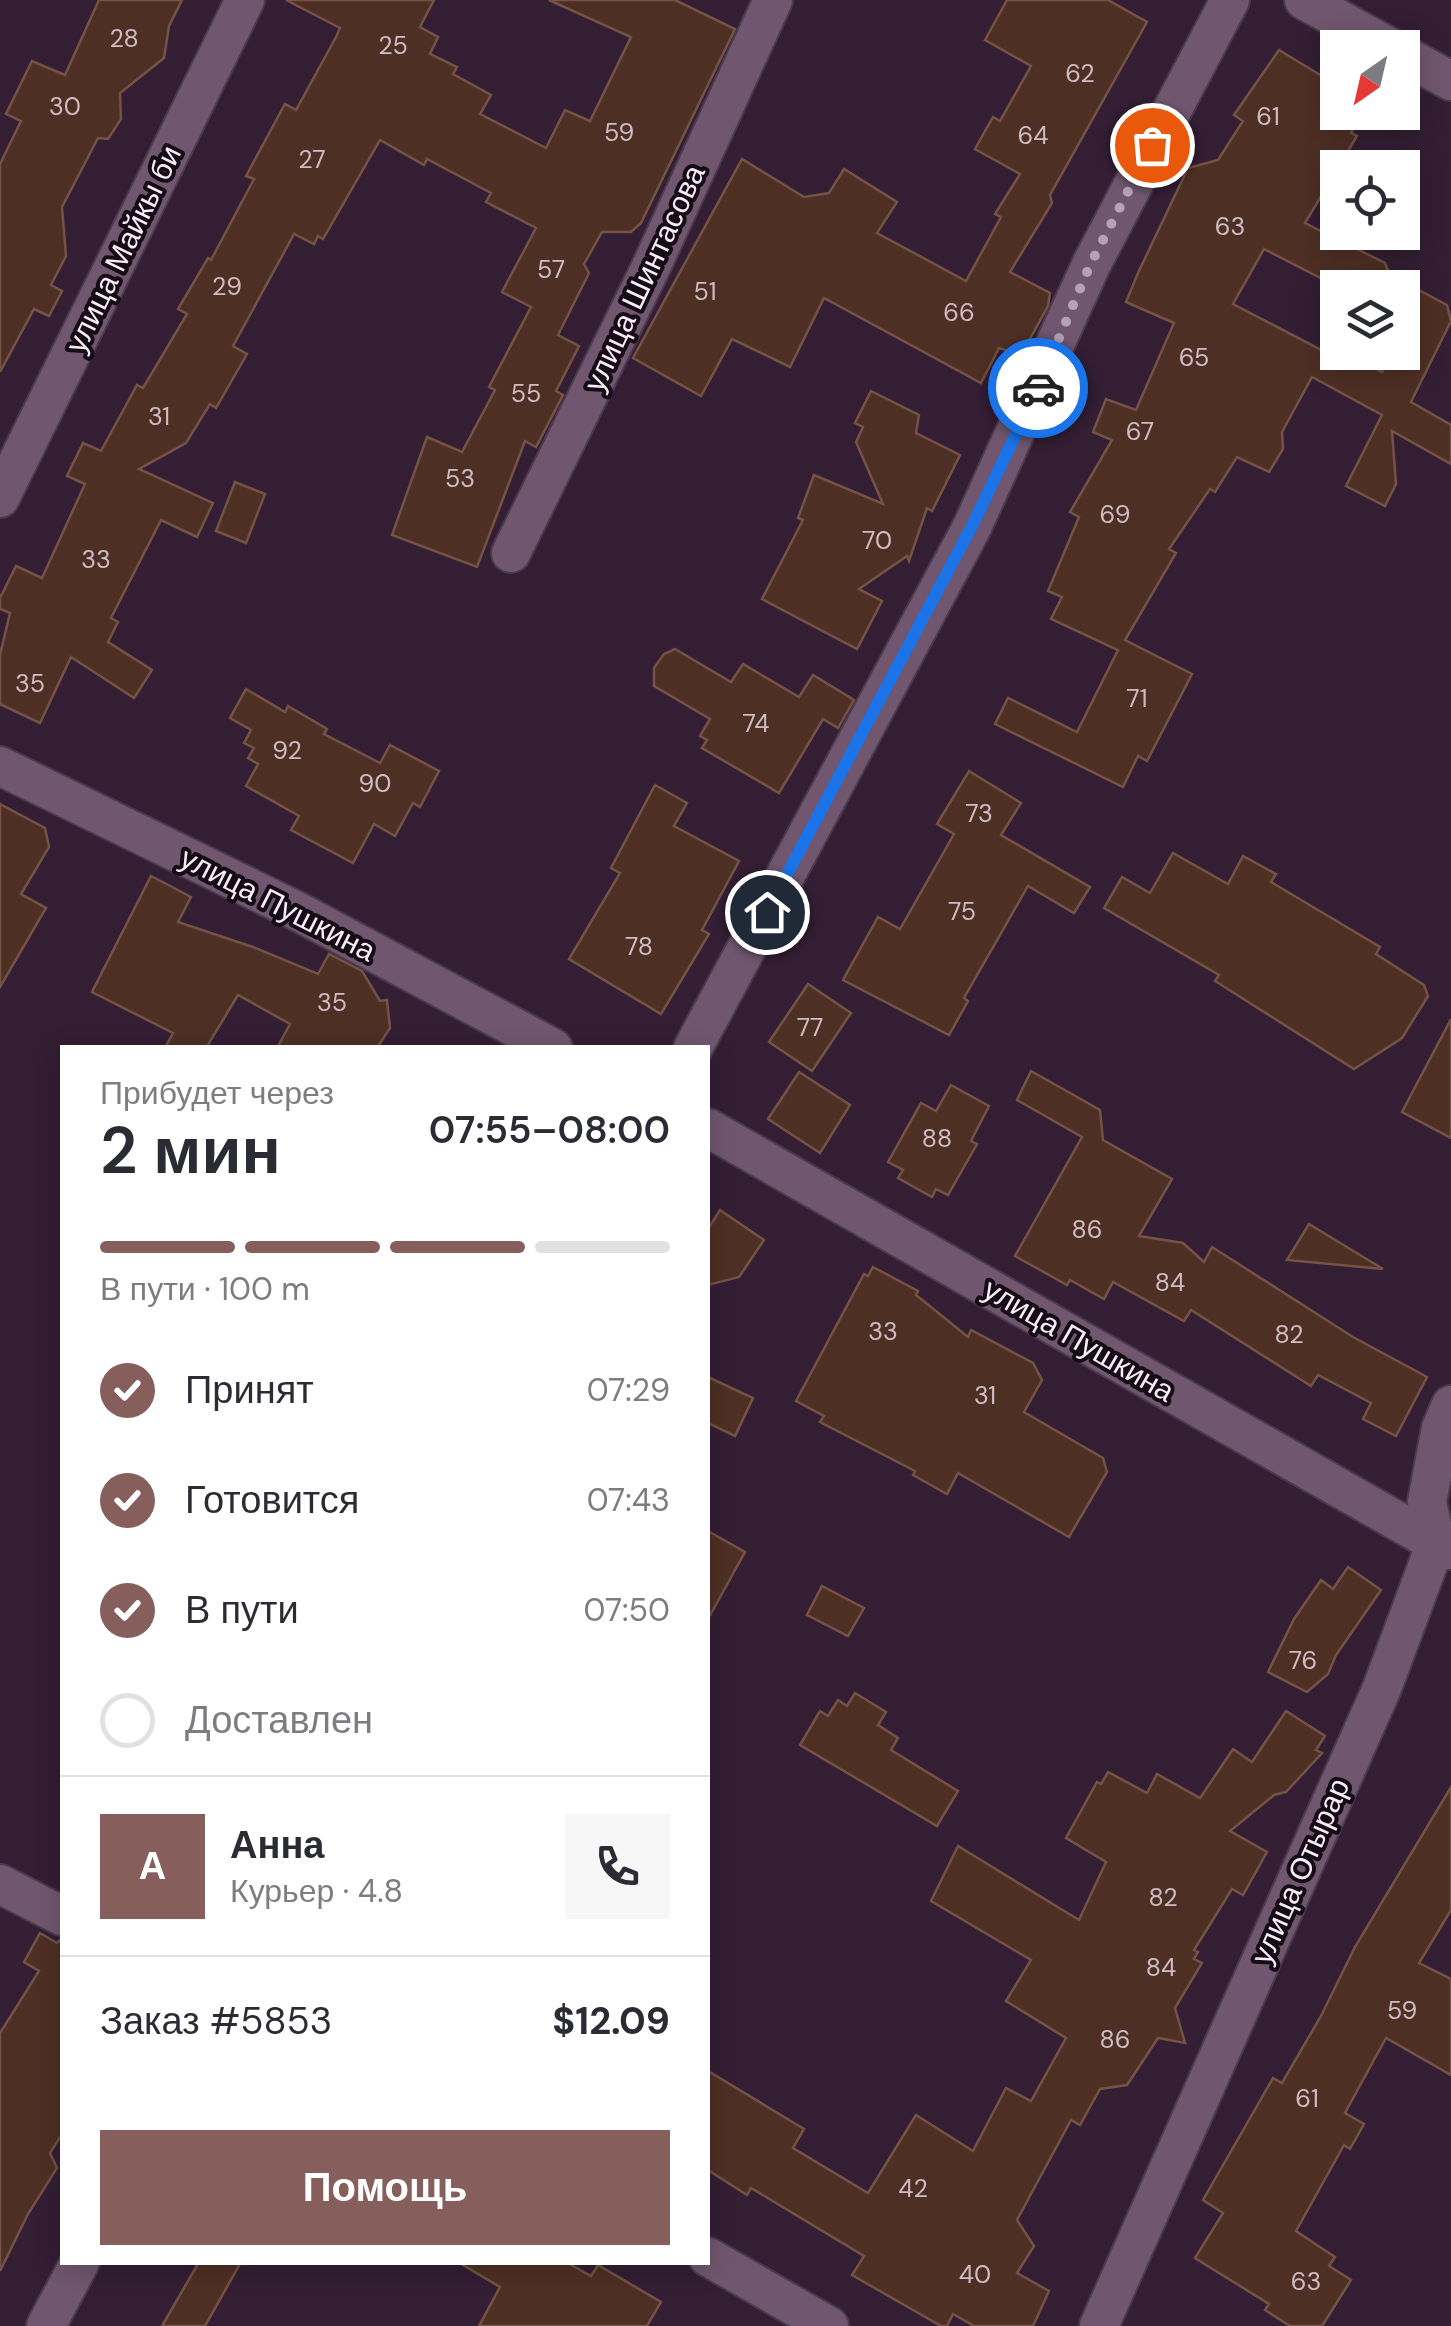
<!DOCTYPE html>
<html lang="ru">
<head>
<meta charset="utf-8">
<style>
	body { margin:0; font-family:"DM Sans",sans-serif; background:#f7f7f7; color:#2b2b33; height:100vh; display:flex; flex-direction:column; font-size:38px; white-space:nowrap }
	* { box-sizing:border-box; margin:0 }
	p { font-size:32px; color:#7c7c81 }
	.icon { flex:none; width:55px; height:55px; fill:none; stroke:currentColor; stroke-width:2; stroke-linecap:round; stroke-linejoin:round }
	.map { position:relative; flex:1; overflow:hidden }
	.sheet { position:absolute; left:60px; top:1045px; width:650px; height:1220px; display:flex; flex-direction:column; background:#fff; border-radius:0px; box-shadow:0 5px 25px #0003 }
	.sheet>* { flex:none }
	.needle { width:65px; rotate:214deg }
	.tools { position:absolute; left:1320px; top:30px; display:grid; gap:20px }
	.tools a { display:grid; place-items:center; width:100px; height:100px; border-radius:0px; background:#fff; box-shadow:0 5px 25px #0003; font-size:50px }
	.pin { position:absolute; display:grid; place-items:center; width:85px; height:85px; color:#fff; margin:-42px; border:5px solid #fff; border-radius:50%; box-shadow:0 2px 10px #0007 }
	.courier { position:absolute; display:grid; place-items:center; width:100px; height:100px; margin:-50px; border:8px solid #1a73e8; border-radius:50%; background:#fff; color:#222; box-shadow:0 2px 12px #0007 }
	.overview em { font-style:normal; font-weight:600 }
	.overview div { display:flex; flex-direction:column-reverse }
	.overview { display:flex; align-items:center; justify-content:space-between; height:170px; padding:0 40px }
	h1 { font-size:65px; font-weight:600; line-height:75px }
	.bar { display:grid; grid-template-columns:repeat(4,1fr); gap:15px 10px; align-content:center; height:120px; padding:0 40px }
	.bar i { height:12px; border-radius:8px; background:#e1e1e2 }
	.bar .active { background:#865e5c }
	.bar p { grid-column:span 4 }
	.line { display:flex; align-items:center; gap:25px; padding:0 40px; border-top:2px solid #e1e1e2 }
	.line div { flex:1 }
	.round { display:grid; place-items:center; flex:none; width:105px; height:105px; border-radius:0px; background:#f7f7f7 }
	ol { padding:0 40px; list-style:none }
	li { display:flex; align-items:center; gap:30px; height:110px }
	li p { margin-inline-start:auto }
	li .icon { padding:10px; border-radius:50%; background:#865e5c; color:#fff; stroke-width:4 }
	li:last-child { color:#7c7c81 }
	li i { width:55px; height:55px; border:5px solid #e1e1e2; border-radius:50% }
	.button { display:flex; gap:20px; margin-top:auto; padding:20px 40px }
	.button a { flex:1; height:115px; border-radius:0px; background:#865e5c; color:#fff; font-size:40px; font-weight:600; line-height:115px; text-align:center }
	.map>svg:first-child { display:block }
	.building { fill:#4e2f24; stroke:#745246; stroke-width:2.5 }
	.lines { fill:none; stroke-linecap:round; stroke-linejoin:round }
	.minor-casing { stroke:#4b394c; stroke-width:42 }
	.minor { stroke:#70576f; stroke-width:38 }
	.done { stroke:#b4a3b4; stroke-width:10; stroke-dasharray:0 18 }
	.route { stroke:#1a73e8; stroke-width:12 }
	.labels { text-anchor:middle; dominant-baseline:central; stroke-width:8; stroke-linejoin:round; paint-order:stroke }
	.number-label { font-size:25px; fill:#cfbcc4 }
	.street-label { font-size:30px; fill:#faebfa; stroke:#150c15 }
</style>
</head>
<body>
<div class="map">
<svg width="1451" height="2326" viewBox="0 0 1451 2326">
	<rect width="100%" height="100%" fill="#331e33"/>
	<!-- building -->
	<g class="building">
		<path d="M 99,0 L 182,0 L 169,26 L 164,58 L 120,93 L 121,119 L 108,139 L 98,138 L 62,207 L 66,256 L 51,285 L 62,291 L 49,316 L 34,309 L 0,372 L 0,164 L 21,121 L 6,114 L 32,61 L 65,75 Z"/>
		<path d="M 286,0 L 434,0 L 420,27 L 438,37 L 430,54 L 457,67 L 453,74 L 491,95 L 480,114 L 546,148 L 565,110 L 590,121 L 631,37 L 549,0 L 675,0 L 735,29 L 641,223 L 631,232 L 602,232 L 584,264 L 589,273 L 558,335 L 579,346 L 556,391 L 563,395 L 536,447 L 525,441 L 477,567 L 392,535 L 427,437 L 462,452 L 495,390 L 489,387 L 531,307 L 502,292 L 536,228 L 486,202 L 491,193 L 427,159 L 424,165 L 380,140 L 323,239 L 318,236 L 314,244 L 294,234 L 233,346 L 247,354 L 216,408 L 210,404 L 186,443 L 139,469 L 213,503 L 197,537 L 161,520 L 111,618 L 118,622 L 108,642 L 152,670 L 134,698 L 71,657 L 40,723 L 0,704 L 0,655 L 10,613 L 0,609 L 0,598 L 16,566 L 42,578 L 85,484 L 67,476 L 83,443 L 101,451 L 137,385 L 143,388 L 187,314 L 178,309 L 208,258 L 211,260 L 254,179 L 246,176 L 285,104 L 296,110 L 336,37 L 340,28 Z"/>
		<path d="M 1007,0 L 1108,0 L 1147,22 L 1050,195 L 1052,203 L 1010,272 L 1050,293 L 1048,306 L 1021,355 L 999,348 L 981,383 L 824,298 L 790,367 L 732,339 L 701,396 L 633,358 L 742,159 L 804,197 L 829,193 L 844,169 L 897,202 L 877,233 L 966,281 L 1001,217 L 995,214 L 1020,174 L 975,149 L 993,117 L 1000,121 L 1031,66 L 985,40 Z"/>
		<path d="M 1279,50 L 1330,81 L 1328,85 L 1338,91 L 1338,112 L 1363,112 L 1351,133 L 1357,136 L 1305,223 L 1385,263 L 1395,288 L 1340,288 L 1264,249 L 1233,304 L 1352,366 L 1356,358 L 1382,372 L 1393,352 L 1402,352 L 1402,281 L 1447,305 L 1451,321 L 1411,402 L 1451,425 L 1451,464 L 1392,431 L 1396,484 L 1385,506 L 1346,486 L 1382,415 L 1312,377 L 1282,432 L 1283,449 L 1269,472 L 1237,457 L 1215,492 L 1210,489 L 1169,549 L 1176,553 L 1125,640 L 1192,674 L 1147,761 L 1138,756 L 1123,787 L 995,724 L 1008,698 L 1077,732 L 1118,650 L 1051,619 L 1062,597 L 1048,591 L 1079,517 L 1070,512 L 1112,440 L 1093,432 L 1106,399 L 1136,410 L 1174,323 L 1126,302 L 1138,273 L 1188,168 L 1218,160 L 1243,121 L 1234,115 Z"/>
		<path d="M 871,391 L 919,415 L 916,433 L 960,455 L 932,511 L 927,508 L 909,561 L 907,556 L 859,589 L 882,601 L 857,649 L 762,599 L 803,520 L 798,518 L 814,475 L 883,504 L 856,442 L 863,427 L 855,423 Z"/>
		<path d="M 235,482 L 265,494 L 246,543 L 216,531 Z"/>
		<path d="M 675,649 L 731,682 L 743,664 L 799,697 L 813,675 L 854,700 L 838,728 L 823,719 L 779,793 L 702,748 L 707,740 L 700,736 L 710,719 L 654,686 L 654,668 L 664,654 Z"/>
		<path d="M 246,689 L 285,712 L 288,706 L 327,729 L 324,734 L 380,763 L 390,745 L 439,771 L 420,807 L 413,803 L 395,836 L 374,824 L 353,863 L 291,830 L 299,816 L 246,786 L 258,764 L 248,758 L 254,748 L 244,743 L 251,730 L 230,718 Z"/>
		<path d="M 969,771 L 1021,803 L 1001,835 L 1090,887 L 1074,913 L 1028,886 L 964,998 L 968,1001 L 949,1035 L 843,980 L 878,917 L 900,929 L 954,834 L 937,824 Z"/>
		<path d="M 655,785 L 687,803 L 674,826 L 739,861 L 702,930 L 709,934 L 661,1014 L 569,959 L 620,873 L 611,868 Z"/>
		<path d="M 0,804 L 45,828 L 49,847 L 21,894 L 46,908 L 0,987 Z"/>
		<path d="M 1173,853 L 1228,884 L 1243,856 L 1276,874 L 1271,882 L 1380,947 L 1376,954 L 1424,985 L 1428,996 L 1402,1038 L 1354,1069 L 1215,981 L 1219,975 L 1104,908 L 1122,877 L 1150,893 Z"/>
		<path d="M 151,876 L 191,897 L 178,922 L 253,947 L 318,974 L 329,954 L 362,971 L 380,1001 L 387,1000 L 390,1028 L 377,1048 L 277,1048 L 290,1024 L 238,995 L 206,1048 L 165,1048 L 173,1033 L 92,992 Z"/>
		<path d="M 808,984 L 851,1013 L 812,1071 L 769,1042 Z"/>
		<path d="M 1451,1019 L 1451,1138 L 1402,1112 Z"/>
		<path d="M 1031,1071 L 1100,1110 L 1103,1140 L 1172,1179 L 1139,1236 L 1183,1243 L 1204,1262 L 1212,1247 L 1353,1337 L 1427,1377 L 1396,1436 L 1363,1419 L 1371,1403 L 1318,1375 L 1311,1386 L 1191,1310 L 1184,1321 L 1113,1282 L 1104,1299 L 1070,1280 L 1067,1285 L 1015,1256 L 1082,1137 L 1017,1100 Z"/>
		<path d="M 799,1072 L 850,1105 L 820,1153 L 768,1119 Z"/>
		<path d="M 951,1085 L 989,1106 L 971,1141 L 977,1144 L 948,1195 L 936,1189 L 932,1197 L 898,1178 L 903,1170 L 888,1162 L 921,1103 L 936,1111 Z"/>
		<path d="M 720,1210 L 764,1240 L 739,1277 L 708,1285 L 708,1229 Z"/>
		<path d="M 1309,1224 L 1383,1269 L 1287,1260 Z"/>
		<path d="M 873,1267 L 918,1291 L 916,1295 L 968,1337 L 971,1330 L 1033,1363 L 1042,1380 L 1024,1412 L 1103,1458 L 1107,1472 L 1069,1537 L 958,1473 L 947,1494 L 913,1475 L 915,1471 L 820,1422 L 824,1416 L 796,1401 L 864,1274 L 868,1276 Z"/>
		<path d="M 708,1377 L 753,1398 L 735,1436 L 708,1423 Z"/>
		<path d="M 708,1531 L 745,1552 L 708,1619 Z"/>
		<path d="M 1348,1567 L 1381,1590 L 1336,1655 L 1328,1674 L 1307,1692 L 1268,1672 L 1294,1619 L 1321,1580 L 1333,1589 Z"/>
		<path d="M 822,1586 L 864,1608 L 848,1636 L 807,1615 Z"/>
		<path d="M 855,1693 L 886,1712 L 878,1725 L 898,1738 L 891,1750 L 958,1791 L 937,1826 L 800,1745 L 820,1711 L 828,1716 L 838,1700 L 847,1706 Z"/>
		<path d="M 1286,1711 L 1325,1736 L 1316,1750 L 1322,1753 L 1286,1792 L 1274,1795 L 1230,1831 L 1267,1852 L 1243,1895 L 1232,1889 L 1194,1950 L 1198,1952 L 1194,1959 L 1202,1963 L 1175,2008 L 1185,2043 L 1158,2038 L 1127,2085 L 1100,2089 L 1080,2125 L 1071,2120 L 1017,2220 L 1034,2246 L 1017,2273 L 1049,2291 L 1033,2326 L 974,2326 L 953,2314 L 947,2326 L 941,2326 L 852,2275 L 864,2256 L 751,2188 L 747,2195 L 708,2170 L 708,2071 L 804,2129 L 793,2148 L 868,2193 L 916,2115 L 973,2151 L 1006,2088 L 1031,2101 L 1066,2038 L 1006,2001 L 1031,1960 L 931,1901 L 958,1846 L 1079,1920 L 1106,1862 L 1066,1838 L 1097,1782 L 1101,1784 L 1108,1772 L 1147,1793 L 1157,1774 L 1200,1798 L 1233,1749 L 1252,1762 Z"/>
		<path d="M 1451,1787 L 1451,1910 L 1419,1963 L 1451,1979 L 1451,2075 L 1386,2038 L 1345,2113 L 1364,2124 L 1350,2149 L 1344,2145 L 1296,2231 L 1335,2257 L 1329,2266 L 1351,2280 L 1322,2326 L 1290,2326 L 1265,2310 L 1269,2304 L 1195,2258 L 1223,2213 L 1203,2200 L 1273,2078 L 1282,2083 L 1321,2016 L 1355,1947 Z"/>
		<path d="M 40,1933 L 57,1943 L 62,1938 L 62,2134 L 50,2153 L 57,2168 L 28,2214 L 0,2271 L 0,2033 L 39,1971 L 24,1962 Z"/>
		<path d="M 199,2262 L 241,2262 L 205,2326 L 162,2326 Z"/>
		<path d="M 458,2262 L 566,2262 L 591,2276 L 598,2265 L 661,2302 L 647,2326 L 479,2326 L 500,2287 Z"/>
	</g>
	<g class="lines">
		<defs>
			<g id="minor">
				<path d="M 1304,0 L 1391,48"/>
				<path d="M 1402,54 L 1451,81"/>
				<path d="M 0,498 L 245,0"/>
				<path d="M 511,553 L 651,267 L 773,0"/>
				<path d="M 0,766 L 297,911 L 553,1048"/>
				<path d="M 693,1048 L 972,527 L 1091,265 L 1230,0"/>
				<path d="M 708,1128 L 1448,1550"/>
				<path d="M 0,1884 L 62,1916"/>
				<path d="M 708,2257 L 829,2326"/>
				<path d="M 46,2326 L 80,2262"/>
				<path d="M 1099,2326 L 1382,1688 L 1436,1543 L 1427,1502 L 1441,1428 L 1451,1405"/>
			</g>
		</defs>
		<!-- minor casing -->
		<use href="#minor" class="minor-casing"/>
		<!-- minor -->
		<use href="#minor" class="minor"/>
	</g>
	<g class="lines">
		<!-- done -->
		<path class="done" d="M 1038,388 L 1090,265 L 1152,145"/>
		<!-- route -->
		<path class="route" d="M 767,912 L 972,526 L 1038,388"/>
	</g>
	<g class="labels">
		<!-- number labels -->
		<g class="number-label">
			<text x="124" y="38">28</text>
			<text x="393" y="45">25</text>
			<text x="1080" y="73">62</text>
			<text x="65" y="106">30</text>
			<text x="1268" y="116">61</text>
			<text x="619" y="132">59</text>
			<text x="1033" y="135">64</text>
			<text x="312" y="159">27</text>
			<text x="1230" y="226">63</text>
			<text x="551" y="269">57</text>
			<text x="227" y="286">29</text>
			<text x="705" y="291">51</text>
			<text x="959" y="312">66</text>
			<text x="1194" y="357">65</text>
			<text x="526" y="393">55</text>
			<text x="159" y="416">31</text>
			<text x="1140" y="431">67</text>
			<text x="460" y="478">53</text>
			<text x="1115" y="514">69</text>
			<text x="877" y="540">70</text>
			<text x="96" y="559">33</text>
			<text x="30" y="683">35</text>
			<text x="1137" y="698">71</text>
			<text x="756" y="723">74</text>
			<text x="287" y="750">92</text>
			<text x="375" y="783">90</text>
			<text x="979" y="813">73</text>
			<text x="962" y="911">75</text>
			<text x="639" y="946">78</text>
			<text x="332" y="1002">35</text>
			<text x="810" y="1027">77</text>
			<text x="937" y="1138">88</text>
			<text x="1087" y="1229">86</text>
			<text x="1170" y="1282">84</text>
			<text x="883" y="1331">33</text>
			<text x="1289" y="1334">82</text>
			<text x="985" y="1395">31</text>
			<text x="1303" y="1660">76</text>
			<text x="1163" y="1897">82</text>
			<text x="1161" y="1967">84</text>
			<text x="1402" y="2010">59</text>
			<text x="1115" y="2039">86</text>
			<text x="1307" y="2098">61</text>
			<text x="913" y="2188">42</text>
			<text x="975" y="2274">40</text>
			<text x="1306" y="2281">63</text>
		</g>
		<!-- street labels -->
		<g class="street-label">
			<text transform="translate(123 249) rotate(-64)">улица Майкы би</text>
			<text transform="translate(644 278) rotate(-65)">улица Шинтасова</text>
			<text transform="translate(278 904) rotate(27)">улица Пушкина</text>
			<text transform="translate(1079 1340) rotate(30)">улица Пушкина</text>
			<text transform="translate(1300 1871) rotate(-66)">улица Отырар</text>
		</g>
	</g>
</svg>
<div class="tools">
<a><svg class="needle" viewBox="-14 -14 28 28"><path d="M0-13l5 13h-10z" fill="#e53935"/><path d="M0 13l5-13h-10z" fill="#7c7c81"/></svg></a>
<a><svg class="icon" aria-label="locate" viewBox="0 0 24 24"><circle cx="12" cy="12" r="6"/><path d="M12 2v4M12 18v4M2 12h4M18 12h4"/></svg></a>
<a><svg class="icon" aria-label="layers" viewBox="0 0 24 24"><path d="M12 4l9 5-9 5-9-5zM3 14l9 5 9-5"/></svg></a>
</div>
<div class="pin" style="left:1152px;top:145px;background:#ea580c"><svg class="icon" aria-label="bag" viewBox="0 0 24 24"><path d="M5 8h14l-1 12H6zM9 8a3 3 0 0 1 6 0"/></svg></div>
<div class="pin" style="left:767px;top:912px;background:#1f2937"><svg class="icon" aria-label="home" viewBox="0 0 24 24"><path d="M3 11l9-7 9 7M6 9v11h12V9"/></svg></div>
<div class="courier" style="left:1038px;top:388px"><svg class="icon" aria-label="car" viewBox="0 0 24 24"><path d="M5 17H2v-5l4-1 3-4h7l3 4 3 1v5h-3M9 17h6M6 11h13"/><circle cx="7" cy="17" r="2"/><circle cx="17" cy="17" r="2"/></svg></div>
<section class="sheet">
<div class="overview"><div><h1>2 мин</h1><p>Прибудет через</p></div><em>07:55–08:00</em></div>
<div class="bar"><i class="active"></i><i class="active"></i><i class="active"></i><i></i><p>В пути · 100 m</p></div>
<ol>
<li><svg class="icon" aria-label="check" viewBox="0 0 24 24"><path d="M5 12l5 5 9-10"/></svg>Принят<p>07:29</p></li>
<li><svg class="icon" aria-label="check" viewBox="0 0 24 24"><path d="M5 12l5 5 9-10"/></svg>Готовится<p>07:43</p></li>
<li><svg class="icon" aria-label="check" viewBox="0 0 24 24"><path d="M5 12l5 5 9-10"/></svg>В пути<p>07:50</p></li>
<li><i></i>Доставлен</li>
</ol>
<div class="line" style="height:180px"><b class="round" style="background:#865e5c;color:#fff">А</b><div><b>Анна</b><p>Курьер · 4.8</p></div><a class="round"><svg class="icon" aria-label="phone" viewBox="0 0 24 24"><path d="M5 4h4l2 5-3 2q2 4 5 5l2-3 5 2v4C11 20 4 13 5 4z"/></svg></a></div>
<div class="line" style="height:130px"><div>Заказ #5853</div><b>$12.09</b></div>
<div class="button"><a>Помощь</a></div>
</section>
</div>
</body>
</html>
